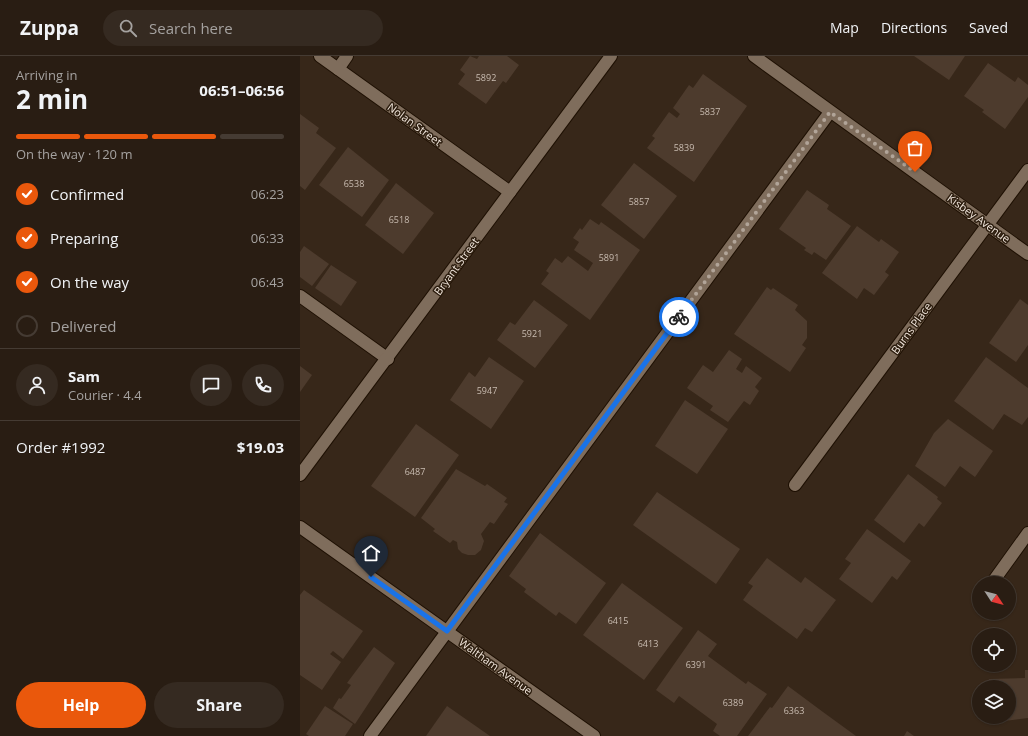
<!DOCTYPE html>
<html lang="en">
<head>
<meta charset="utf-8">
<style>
	body { margin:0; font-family:"Open Sans",sans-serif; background:#352a21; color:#f1f3f6; height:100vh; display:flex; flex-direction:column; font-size:15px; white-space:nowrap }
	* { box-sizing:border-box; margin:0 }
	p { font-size:13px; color:#a5a2a0 }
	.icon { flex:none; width:22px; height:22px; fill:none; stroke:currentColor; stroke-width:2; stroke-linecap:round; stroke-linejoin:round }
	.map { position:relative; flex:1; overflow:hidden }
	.drawer { display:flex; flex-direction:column; background:#291d13; width:300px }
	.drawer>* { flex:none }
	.needle { width:26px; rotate:126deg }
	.fabs { position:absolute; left:672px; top:520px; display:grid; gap:8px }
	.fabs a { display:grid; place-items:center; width:44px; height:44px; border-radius:50%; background:#291d13; box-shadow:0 1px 3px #0004,0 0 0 1px #453b33; font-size:20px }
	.pin { position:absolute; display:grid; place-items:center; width:34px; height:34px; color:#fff; margin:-41px -17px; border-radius:50% 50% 50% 0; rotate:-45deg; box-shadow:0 0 4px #0007 }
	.pin .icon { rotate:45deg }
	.courier { position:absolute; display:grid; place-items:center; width:40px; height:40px; margin:-20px; border:3px solid #1a73e8; border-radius:50%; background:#fff; color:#222; box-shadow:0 1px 5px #0007 }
	.summary em { font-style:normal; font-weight:700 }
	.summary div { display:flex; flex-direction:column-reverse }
	.summary { display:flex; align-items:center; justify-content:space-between; height:68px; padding:0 16px }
	h1 { font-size:26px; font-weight:700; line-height:30px }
	.bar { display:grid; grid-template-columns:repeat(4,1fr); gap:6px 4px; align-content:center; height:48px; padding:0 16px }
	.bar i { height:5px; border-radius:3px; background:#453b33 }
	.bar .current { background:#ea580c }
	.bar p { grid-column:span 4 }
	.line { display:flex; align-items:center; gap:10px; padding:0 16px; border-top:1px solid #453b33 }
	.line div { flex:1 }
	.round { display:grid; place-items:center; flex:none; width:42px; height:42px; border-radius:21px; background:#352a21 }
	ol { padding:0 16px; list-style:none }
	li { display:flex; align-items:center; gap:12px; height:44px }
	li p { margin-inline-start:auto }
	li .icon { padding:4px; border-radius:50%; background:#ea580c; color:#fff; stroke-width:4 }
	li:last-child { color:#a5a2a0 }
	li i { width:22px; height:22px; border:2px solid #453b33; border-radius:50% }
	.cta { display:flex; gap:8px; margin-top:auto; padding:8px 16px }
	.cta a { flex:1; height:46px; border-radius:24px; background:#ea580c; color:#fff; font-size:16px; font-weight:700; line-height:46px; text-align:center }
	.cta a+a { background:#352a21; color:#f1f3f6 }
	header { display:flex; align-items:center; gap:24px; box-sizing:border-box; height:56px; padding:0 20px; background:#291d13; border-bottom:1px solid #453b33 }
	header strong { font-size:19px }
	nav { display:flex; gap:22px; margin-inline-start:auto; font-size:14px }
	.search { width:280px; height:36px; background:#352a21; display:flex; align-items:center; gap:10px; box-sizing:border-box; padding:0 14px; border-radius:22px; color:#a5a2a0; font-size:15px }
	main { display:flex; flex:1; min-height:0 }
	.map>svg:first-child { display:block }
	.building { fill:#4d3b2d }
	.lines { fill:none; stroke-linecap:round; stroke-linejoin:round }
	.lane-casing { stroke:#1e1003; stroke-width:14 }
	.street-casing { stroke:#1e1003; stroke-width:14 }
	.lane { stroke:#7f6d5c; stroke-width:12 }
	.street { stroke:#7f6d5c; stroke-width:12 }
	.done { stroke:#b1a498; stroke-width:4; stroke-dasharray:0 7.2 }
	.route { stroke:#1a73e8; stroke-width:5 }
	.labels { text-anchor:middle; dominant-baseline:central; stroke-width:3; stroke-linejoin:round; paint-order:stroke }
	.number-label { font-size:9px; fill:#c9bcb1 }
	.street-label { font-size:11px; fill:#f2e7dd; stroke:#2d1e0f }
</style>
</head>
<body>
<header>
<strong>Zuppa</strong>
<div class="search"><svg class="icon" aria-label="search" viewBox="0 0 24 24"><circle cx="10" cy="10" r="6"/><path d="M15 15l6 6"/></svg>Search here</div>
<nav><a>Map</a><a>Directions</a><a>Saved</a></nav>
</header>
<main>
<section class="drawer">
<div class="summary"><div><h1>2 min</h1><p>Arriving in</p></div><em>06:51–06:56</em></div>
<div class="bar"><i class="current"></i><i class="current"></i><i class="current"></i><i></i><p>On the way · 120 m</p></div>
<ol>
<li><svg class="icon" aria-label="check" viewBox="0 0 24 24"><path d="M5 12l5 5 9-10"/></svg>Confirmed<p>06:23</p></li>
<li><svg class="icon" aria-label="check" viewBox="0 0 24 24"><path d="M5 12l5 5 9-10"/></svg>Preparing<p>06:33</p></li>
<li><svg class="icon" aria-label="check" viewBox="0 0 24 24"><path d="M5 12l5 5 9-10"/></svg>On the way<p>06:43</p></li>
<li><i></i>Delivered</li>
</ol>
<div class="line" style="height:72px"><a class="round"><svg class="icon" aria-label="person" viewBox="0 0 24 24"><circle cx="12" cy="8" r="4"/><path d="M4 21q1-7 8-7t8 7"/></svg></a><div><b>Sam</b><p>Courier · 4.4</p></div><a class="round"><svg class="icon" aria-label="chat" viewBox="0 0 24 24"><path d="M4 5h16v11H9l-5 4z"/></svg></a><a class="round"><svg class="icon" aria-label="phone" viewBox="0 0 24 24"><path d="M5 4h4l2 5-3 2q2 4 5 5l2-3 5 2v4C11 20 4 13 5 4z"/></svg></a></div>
<div class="line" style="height:52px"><div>Order #1992</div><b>$19.03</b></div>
<div class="cta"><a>Help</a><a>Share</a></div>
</section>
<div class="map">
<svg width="728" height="680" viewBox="0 0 728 680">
	<rect width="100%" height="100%" fill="#372719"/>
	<!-- building -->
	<g class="building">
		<path d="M 170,0 L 177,3 L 179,0 L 207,0 L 219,9 L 206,27 L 203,25 L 186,48 L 158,28 L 165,18 L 160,14 Z"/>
		<path d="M 614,0 L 665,0 L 649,24 Z"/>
		<path d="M 688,7 L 715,26 L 718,21 L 728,29 L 728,41 L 705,73 L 682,56 L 684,54 L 664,40 Z"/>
		<path d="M 403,18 L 447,50 L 394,126 L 347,92 L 355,82 L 352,80 L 369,56 L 377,62 L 380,58 L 373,52 L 389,29 L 393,32 Z"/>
		<path d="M 0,58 L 19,72 L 16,77 L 36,92 L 5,134 L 0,130 Z"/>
		<path d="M 48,91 L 89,124 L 62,161 L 19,129 Z"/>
		<path d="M 334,107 L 377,140 L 344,183 L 301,149 Z"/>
		<path d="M 96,127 L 134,157 L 103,198 L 65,169 Z"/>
		<path d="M 507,134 L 529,149 L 527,153 L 551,170 L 526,204 L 514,196 L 512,199 L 504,194 L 506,192 L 479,173 Z"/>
		<path d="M 290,163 L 299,169 L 301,166 L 340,194 L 290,264 L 241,228 L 249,217 L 246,215 L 255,202 L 262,207 L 268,200 L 288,215 L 293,207 L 274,194 L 279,186 L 273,182 L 280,172 L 282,174 Z"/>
		<path d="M 557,170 L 579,186 L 581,183 L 599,196 L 585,216 L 589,219 L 574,239 L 564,232 L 557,243 L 522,217 Z"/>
		<path d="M 4,190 L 29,208 L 12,230 L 0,221 L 0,196 Z"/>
		<path d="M 31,209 L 57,226 L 41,250 L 15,232 Z"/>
		<path d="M 467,231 L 471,234 L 473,232 L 498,249 L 495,254 L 507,265 L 507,282 L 502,289 L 506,292 L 490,316 L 434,278 Z"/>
		<path d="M 720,243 L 728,249 L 728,289 L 716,306 L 689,287 Z"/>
		<path d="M 234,244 L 268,269 L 235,312 L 197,284 L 210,266 L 215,269 Z"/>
		<path d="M 429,294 L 442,303 L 436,313 L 442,317 L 446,310 L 462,322 L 455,331 L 459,335 L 450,349 L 444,345 L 428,366 L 410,354 L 413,350 L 387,332 L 403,309 L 413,316 Z"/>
		<path d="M 189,301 L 224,325 L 191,373 L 150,344 L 169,316 L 175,321 Z"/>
		<path d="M 686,301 L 728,332 L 728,361 L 722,369 L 704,358 L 693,374 L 654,345 Z"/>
		<path d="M 0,310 L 12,319 L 0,336 Z"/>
		<path d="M 385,344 L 428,373 L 397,418 L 355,390 Z"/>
		<path d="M 648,363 L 693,395 L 675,421 L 660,410 L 645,431 L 615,410 L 634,377 Z"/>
		<path d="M 116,368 L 159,399 L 115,461 L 71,430 Z"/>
		<path d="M 156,413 L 185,430 L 187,428 L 207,442 L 204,446 L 208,448 L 194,468 L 190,466 L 181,478 L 184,485 L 181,494 L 175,499 L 168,499 L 162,497 L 158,493 L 157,486 L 153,484 L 150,487 L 133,475 L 135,473 L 121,462 Z"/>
		<path d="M 608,418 L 638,441 L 637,443 L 642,447 L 624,471 L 619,467 L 604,487 L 574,464 Z"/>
		<path d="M 357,436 L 440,493 L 416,528 L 333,469 Z"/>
		<path d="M 567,473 L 611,505 L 597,524 L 592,520 L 572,547 L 539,523 L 551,507 L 545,503 Z"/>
		<path d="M 240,477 L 306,527 L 276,568 L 259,556 L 256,560 L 224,536 L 226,533 L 209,520 Z"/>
		<path d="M 467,502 L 501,527 L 505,521 L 536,544 L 512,576 L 505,572 L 497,583 L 443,544 L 453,530 L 448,527 Z"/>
		<path d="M 322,527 L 383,572 L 344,624 L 283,579 Z"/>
		<path d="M 4,534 L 63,575 L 43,603 L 33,595 L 30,598 L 41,606 L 22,634 L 0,619 L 0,539 Z"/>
		<path d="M 398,574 L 417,588 L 408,600 L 446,628 L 448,625 L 467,638 L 437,680 L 420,680 L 413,675 L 417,668 L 379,640 L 374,647 L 356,634 Z"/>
		<path d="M 74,591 L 95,607 L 55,668 L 33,652 L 39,642 L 41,643 L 51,629 L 47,627 Z"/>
		<path d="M 725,614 L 728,614 L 728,662 L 705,665 L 701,661 L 709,661 L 709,631 L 689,631 L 689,623 L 725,622 Z"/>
		<path d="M 488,630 L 523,656 L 556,680 L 448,680 L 470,651 L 472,652 Z"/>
		<path d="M 25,650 L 53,668 L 45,680 L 9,680 L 6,678 Z"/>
		<path d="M 147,650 L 190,680 L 126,680 Z"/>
		<path d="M 607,675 L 614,680 L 604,680 Z"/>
	</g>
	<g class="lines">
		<defs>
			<g id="lane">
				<path d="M 38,13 L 47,0"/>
				<path d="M 0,240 L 88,303"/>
				<path d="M 692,527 L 728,477"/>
				<path d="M 70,680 L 530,56"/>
			</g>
			<g id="street">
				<path d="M 20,0 L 210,136"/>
				<path d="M 454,0 L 728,198"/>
				<path d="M 0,419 L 311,0"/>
				<path d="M 495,429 L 728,114"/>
				<path d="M 0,471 L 294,680"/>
			</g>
		</defs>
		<!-- lane casing -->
		<use href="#lane" class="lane-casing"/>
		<!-- street casing -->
		<use href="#street" class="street-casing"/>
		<!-- lane -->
		<use href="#lane" class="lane"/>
		<!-- street -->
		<use href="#street" class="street"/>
	</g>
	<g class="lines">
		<!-- done -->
		<path class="done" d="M 379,261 L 530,56 L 615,116"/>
		<!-- route -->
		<path class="route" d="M 71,521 L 147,575 L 379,261"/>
	</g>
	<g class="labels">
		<!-- number labels -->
		<g class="number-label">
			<text x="186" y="21">5892</text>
			<text x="410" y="55">5837</text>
			<text x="384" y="91">5839</text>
			<text x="54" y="127">6538</text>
			<text x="339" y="145">5857</text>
			<text x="99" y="163">6518</text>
			<text x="309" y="201">5891</text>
			<text x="232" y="277">5921</text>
			<text x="187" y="334">5947</text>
			<text x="115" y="415">6487</text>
			<text x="318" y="564">6415</text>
			<text x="348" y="587">6413</text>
			<text x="396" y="608">6391</text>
			<text x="433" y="646">6389</text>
			<text x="494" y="654">6363</text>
		</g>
		<!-- street labels -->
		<g class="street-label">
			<text transform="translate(115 68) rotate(36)">Nolan Street</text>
			<text transform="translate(679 162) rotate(36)">Kisbey Avenue</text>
			<text transform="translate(156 210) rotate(-54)">Bryant Street</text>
			<text transform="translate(611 272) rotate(-54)">Burns Place</text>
			<text transform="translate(196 610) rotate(36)">Waltham Avenue</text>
		</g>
	</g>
</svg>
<div class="fabs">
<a><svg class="needle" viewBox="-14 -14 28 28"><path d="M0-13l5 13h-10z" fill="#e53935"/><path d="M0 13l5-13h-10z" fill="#a5a2a0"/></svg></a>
<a><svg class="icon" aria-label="locate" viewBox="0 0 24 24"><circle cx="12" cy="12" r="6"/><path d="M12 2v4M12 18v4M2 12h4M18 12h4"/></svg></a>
<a><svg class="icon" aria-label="layers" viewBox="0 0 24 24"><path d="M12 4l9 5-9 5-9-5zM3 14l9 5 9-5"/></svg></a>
</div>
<div class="pin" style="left:615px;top:116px;background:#ea580c"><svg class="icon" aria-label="bag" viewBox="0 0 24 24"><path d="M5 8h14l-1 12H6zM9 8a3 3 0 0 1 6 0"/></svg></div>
<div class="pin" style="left:71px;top:521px;background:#1f2937"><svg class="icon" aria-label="home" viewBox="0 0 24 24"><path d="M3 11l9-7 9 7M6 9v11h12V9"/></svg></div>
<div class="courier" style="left:379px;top:261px"><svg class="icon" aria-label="bike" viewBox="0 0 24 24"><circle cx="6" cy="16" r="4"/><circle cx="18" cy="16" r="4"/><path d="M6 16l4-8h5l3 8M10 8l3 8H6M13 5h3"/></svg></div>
</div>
</main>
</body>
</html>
